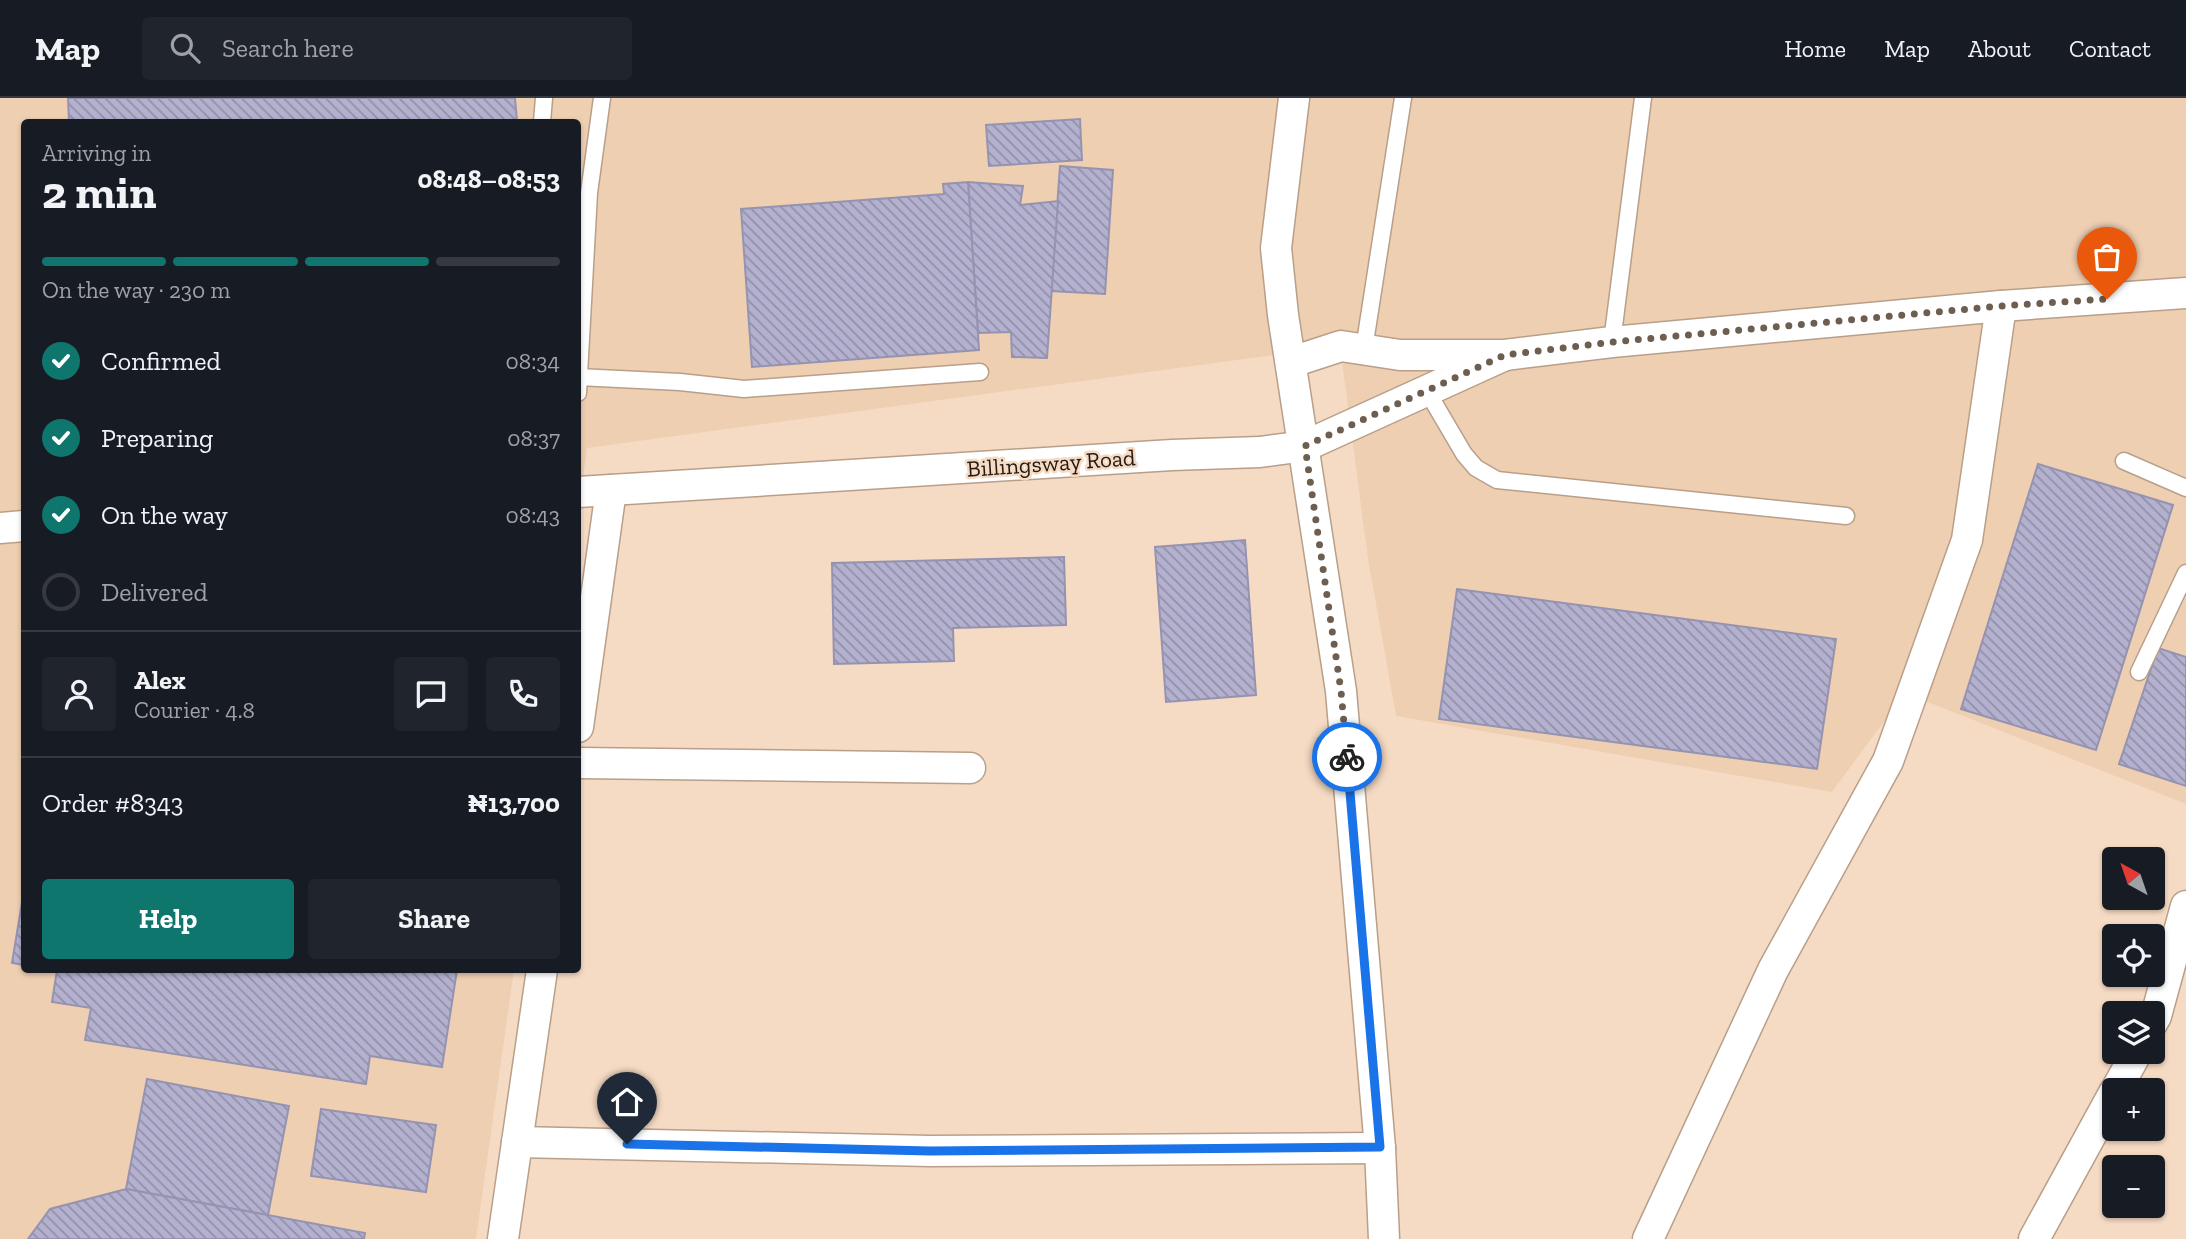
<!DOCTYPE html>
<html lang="en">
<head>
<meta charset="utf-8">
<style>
	body { margin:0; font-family:"Zilla Slab",serif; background:#20242c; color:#f1f3f6; height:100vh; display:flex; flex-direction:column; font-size:26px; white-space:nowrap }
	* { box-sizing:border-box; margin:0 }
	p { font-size:23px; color:#9ea1a6 }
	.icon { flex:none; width:38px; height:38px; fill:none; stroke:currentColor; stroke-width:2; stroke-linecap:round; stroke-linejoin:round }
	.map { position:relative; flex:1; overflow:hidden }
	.panel { position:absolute; left:21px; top:21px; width:560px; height:854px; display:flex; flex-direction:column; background:#171b24; border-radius:7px; box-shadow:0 2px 5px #0004 }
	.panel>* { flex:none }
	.needle { width:46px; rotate:320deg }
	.controls { position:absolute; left:2102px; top:749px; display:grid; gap:14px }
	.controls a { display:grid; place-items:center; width:63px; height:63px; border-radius:7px; background:#171b24; box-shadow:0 2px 5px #0004; font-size:35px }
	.pin { position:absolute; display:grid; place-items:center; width:60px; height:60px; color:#fff; margin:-72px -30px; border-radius:50% 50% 50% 0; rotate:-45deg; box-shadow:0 0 7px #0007 }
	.pin .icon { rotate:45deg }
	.courier { position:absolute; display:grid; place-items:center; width:70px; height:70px; margin:-35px; border:5px solid #1a73e8; border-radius:50%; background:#fff; color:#222; box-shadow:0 2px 9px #0007 }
	.headline em { font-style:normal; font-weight:800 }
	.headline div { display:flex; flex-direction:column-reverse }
	.headline { display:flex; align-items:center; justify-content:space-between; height:119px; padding:0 21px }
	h1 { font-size:46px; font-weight:800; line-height:52px }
	.bar { display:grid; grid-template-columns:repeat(4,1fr); gap:10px 7px; align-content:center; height:84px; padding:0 21px }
	.bar i { height:9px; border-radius:5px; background:#363941 }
	.bar .selected { background:#0f766e }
	.bar p { grid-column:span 4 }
	.line { display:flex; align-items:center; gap:18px; padding:0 21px; border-top:2px solid #363941 }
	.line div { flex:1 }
	.round { display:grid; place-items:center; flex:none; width:74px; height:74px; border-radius:7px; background:#20242c }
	ol { padding:0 21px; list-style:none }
	li { display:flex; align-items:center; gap:21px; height:77px }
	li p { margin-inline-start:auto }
	li .icon { padding:7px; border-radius:50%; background:#0f766e; color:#fff; stroke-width:4 }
	li:last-child { color:#9ea1a6 }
	li i { width:38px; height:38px; border:4px solid #363941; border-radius:50% }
	.button { display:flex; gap:14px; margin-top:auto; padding:14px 21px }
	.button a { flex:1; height:80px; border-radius:7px; background:#0f766e; color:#fff; font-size:28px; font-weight:800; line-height:80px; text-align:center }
	.button a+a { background:#20242c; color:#f1f3f6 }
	header { display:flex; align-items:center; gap:42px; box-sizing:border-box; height:98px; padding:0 35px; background:#171b24; border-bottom:2px solid #363941 }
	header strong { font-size:33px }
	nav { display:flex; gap:38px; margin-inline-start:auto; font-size:24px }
	.search { width:490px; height:63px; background:#20242c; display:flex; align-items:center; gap:18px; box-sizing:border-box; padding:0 24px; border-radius:7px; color:#9ea1a6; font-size:26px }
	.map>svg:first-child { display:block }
	.built { fill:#efcfb2 }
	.building { fill:url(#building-back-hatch); stroke:#9693b1; stroke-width:2 }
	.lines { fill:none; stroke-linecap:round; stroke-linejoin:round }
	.lane-casing { stroke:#b89f89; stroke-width:19 }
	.street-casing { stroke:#b89f89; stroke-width:33 }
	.lane { stroke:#fff; stroke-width:16 }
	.street { stroke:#fff; stroke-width:30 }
	.done { stroke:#6e5e50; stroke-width:7; stroke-dasharray:0 12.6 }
	.route { stroke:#1a73e8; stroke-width:9 }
	.labels { text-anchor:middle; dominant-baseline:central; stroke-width:5; stroke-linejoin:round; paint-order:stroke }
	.street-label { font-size:23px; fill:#241a12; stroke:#f6dbc4 }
</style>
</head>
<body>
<header>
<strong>Map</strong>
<div class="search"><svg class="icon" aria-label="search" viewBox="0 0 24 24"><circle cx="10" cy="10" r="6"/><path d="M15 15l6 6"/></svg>Search here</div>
<nav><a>Home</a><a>Map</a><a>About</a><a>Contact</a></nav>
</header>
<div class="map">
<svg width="2186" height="1141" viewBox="0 0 2186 1141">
	<defs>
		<pattern id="building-back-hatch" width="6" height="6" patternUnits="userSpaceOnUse" patternTransform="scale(1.75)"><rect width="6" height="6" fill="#b4b1d0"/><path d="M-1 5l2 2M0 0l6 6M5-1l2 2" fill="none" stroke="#928fa7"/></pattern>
	</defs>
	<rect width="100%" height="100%" fill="#f6dbc4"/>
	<!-- built -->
	<path class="built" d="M 0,0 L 2186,0 L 2186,706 L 1905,595 L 1832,694 L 1396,618 L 1368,461 L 1340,248 L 587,350 L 578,414 L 578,24 L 24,24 L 24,872 L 514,872 L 476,1141 L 0,1141 Z"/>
	<!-- building -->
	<g class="building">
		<path d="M 68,0 L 515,0 L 517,24 L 69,24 Z"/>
		<path d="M 1080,21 L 1082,62 L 989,68 L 986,27 Z"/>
		<path d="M 1060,68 L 1113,72 L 1105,196 L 1051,193 Z"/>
		<path d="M 968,84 L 1023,88 L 1020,107 L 1058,103 L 1047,260 L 1012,259 L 1011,234 L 978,235 Z"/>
		<path d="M 968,84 L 979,252 L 752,269 L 741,111 L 944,96 L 943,86 Z"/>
		<path d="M 2038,366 L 2173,407 L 2096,652 L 1961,611 Z"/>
		<path d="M 1245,442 L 1256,597 L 1166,604 L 1155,449 Z"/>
		<path d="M 1064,459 L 1066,527 L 953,530 L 954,563 L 834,566 L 832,465 Z"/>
		<path d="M 1457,491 L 1836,541 L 1817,671 L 1439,621 Z"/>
		<path d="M 2158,550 L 2186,559 L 2186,688 L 2119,666 Z"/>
		<path d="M 24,792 L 24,867 L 12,865 Z"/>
		<path d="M 53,872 L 457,872 L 442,969 L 370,958 L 366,986 L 85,942 L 91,910 L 52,904 L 57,872 Z"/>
		<path d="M 147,981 L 289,1008 L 268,1117 L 126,1091 Z"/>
		<path d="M 321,1011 L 436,1027 L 426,1094 L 311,1078 Z"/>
		<path d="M 126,1091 L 365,1135 L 364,1141 L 28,1141 L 50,1111 Z"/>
	</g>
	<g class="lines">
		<defs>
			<g id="lane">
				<path d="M 542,24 L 544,0"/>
				<path d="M 1612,244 L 1643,0"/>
				<path d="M 1364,251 L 1403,0"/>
				<path d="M 578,279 L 680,284 L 744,291 L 980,274"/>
				<path d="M 1427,293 L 1464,356 L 1476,370 L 1497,382 L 1846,418"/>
				<path d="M 578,295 L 589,95 L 602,0"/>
				<path d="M 2124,363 L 2186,390"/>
				<path d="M 2139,574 L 2186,475"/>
			</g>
			<g id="street">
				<path d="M 1294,0 L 1276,150 L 1283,217 L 1341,593 L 1380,1050 L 1384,1141"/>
				<path d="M 1292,264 L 1341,248 L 1400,257 L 1505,257 L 1612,244 L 2001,208 L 2186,195"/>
				<path d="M 578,394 L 1172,357 L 1260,354 L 1305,348 L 1505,257"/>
				<path d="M 0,430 L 24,428"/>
				<path d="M 578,629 L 611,392"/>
				<path d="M 578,665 L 970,670"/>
				<path d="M 2152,925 L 2156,918 L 2186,808"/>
				<path d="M 2116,992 L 2137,954"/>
				<path d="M 517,1044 L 930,1053 L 1380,1050"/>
				<path d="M 503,1141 L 542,872"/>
				<path d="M 1648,1141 L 1773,872 L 1888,663 L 1967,442 L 2001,208"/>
				<path d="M 2034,1141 L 2114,995"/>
			</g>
		</defs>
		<!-- lane casing -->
		<use href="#lane" class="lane-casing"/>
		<!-- street casing -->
		<use href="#street" class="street-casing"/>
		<!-- lane -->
		<use href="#lane" class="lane"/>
		<!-- street -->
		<use href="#street" class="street"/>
	</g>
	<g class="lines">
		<!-- done -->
		<path class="done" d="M 1347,659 L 1341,593 L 1305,348 L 1505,257 L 1612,244 L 2001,208 L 2107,201"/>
		<!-- route -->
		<path class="route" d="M 627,1046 L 930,1053 L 1380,1049 L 1347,659"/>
	</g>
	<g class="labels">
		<!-- street labels -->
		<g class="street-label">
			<text transform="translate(1051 365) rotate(-4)">Billingsway Road</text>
		</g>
	</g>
</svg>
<div class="controls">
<a><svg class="needle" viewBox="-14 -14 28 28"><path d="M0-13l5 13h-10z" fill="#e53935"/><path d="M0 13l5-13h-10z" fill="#9ea1a6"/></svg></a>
<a><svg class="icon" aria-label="locate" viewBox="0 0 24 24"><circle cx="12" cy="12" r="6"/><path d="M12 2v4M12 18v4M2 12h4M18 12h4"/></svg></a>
<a><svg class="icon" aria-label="layers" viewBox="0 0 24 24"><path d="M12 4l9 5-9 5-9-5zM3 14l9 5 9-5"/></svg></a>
<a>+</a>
<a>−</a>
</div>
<div class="pin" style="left:2107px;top:201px;background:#ea580c"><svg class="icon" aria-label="bag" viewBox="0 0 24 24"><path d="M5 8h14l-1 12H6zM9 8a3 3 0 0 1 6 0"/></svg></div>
<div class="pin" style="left:627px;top:1046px;background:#1f2937"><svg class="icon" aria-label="home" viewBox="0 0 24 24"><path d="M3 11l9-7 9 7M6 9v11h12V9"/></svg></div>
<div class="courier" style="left:1347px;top:659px"><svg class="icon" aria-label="bike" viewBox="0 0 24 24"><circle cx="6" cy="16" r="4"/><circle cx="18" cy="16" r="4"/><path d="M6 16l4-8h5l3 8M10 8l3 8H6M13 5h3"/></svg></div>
<section class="panel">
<div class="headline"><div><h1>2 min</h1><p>Arriving in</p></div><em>08:48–08:53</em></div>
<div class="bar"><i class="selected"></i><i class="selected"></i><i class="selected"></i><i></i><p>On the way · 230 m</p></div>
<ol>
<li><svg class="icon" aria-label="check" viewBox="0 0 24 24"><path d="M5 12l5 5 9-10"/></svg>Confirmed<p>08:34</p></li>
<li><svg class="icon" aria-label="check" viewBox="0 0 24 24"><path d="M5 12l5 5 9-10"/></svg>Preparing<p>08:37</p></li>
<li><svg class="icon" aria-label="check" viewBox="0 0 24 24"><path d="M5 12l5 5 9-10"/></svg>On the way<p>08:43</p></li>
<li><i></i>Delivered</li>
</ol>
<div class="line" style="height:126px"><a class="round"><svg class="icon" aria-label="person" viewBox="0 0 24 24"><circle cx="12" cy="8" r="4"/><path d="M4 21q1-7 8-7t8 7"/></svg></a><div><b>Alex</b><p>Courier · 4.8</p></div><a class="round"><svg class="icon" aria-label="chat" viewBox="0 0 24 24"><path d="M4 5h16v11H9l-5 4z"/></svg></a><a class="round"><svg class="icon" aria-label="phone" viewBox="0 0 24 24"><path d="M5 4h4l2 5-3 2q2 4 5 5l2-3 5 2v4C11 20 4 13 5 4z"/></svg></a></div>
<div class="line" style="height:91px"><div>Order #8343</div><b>₦13,700</b></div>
<div class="button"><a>Help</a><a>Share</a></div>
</section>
</div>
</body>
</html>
